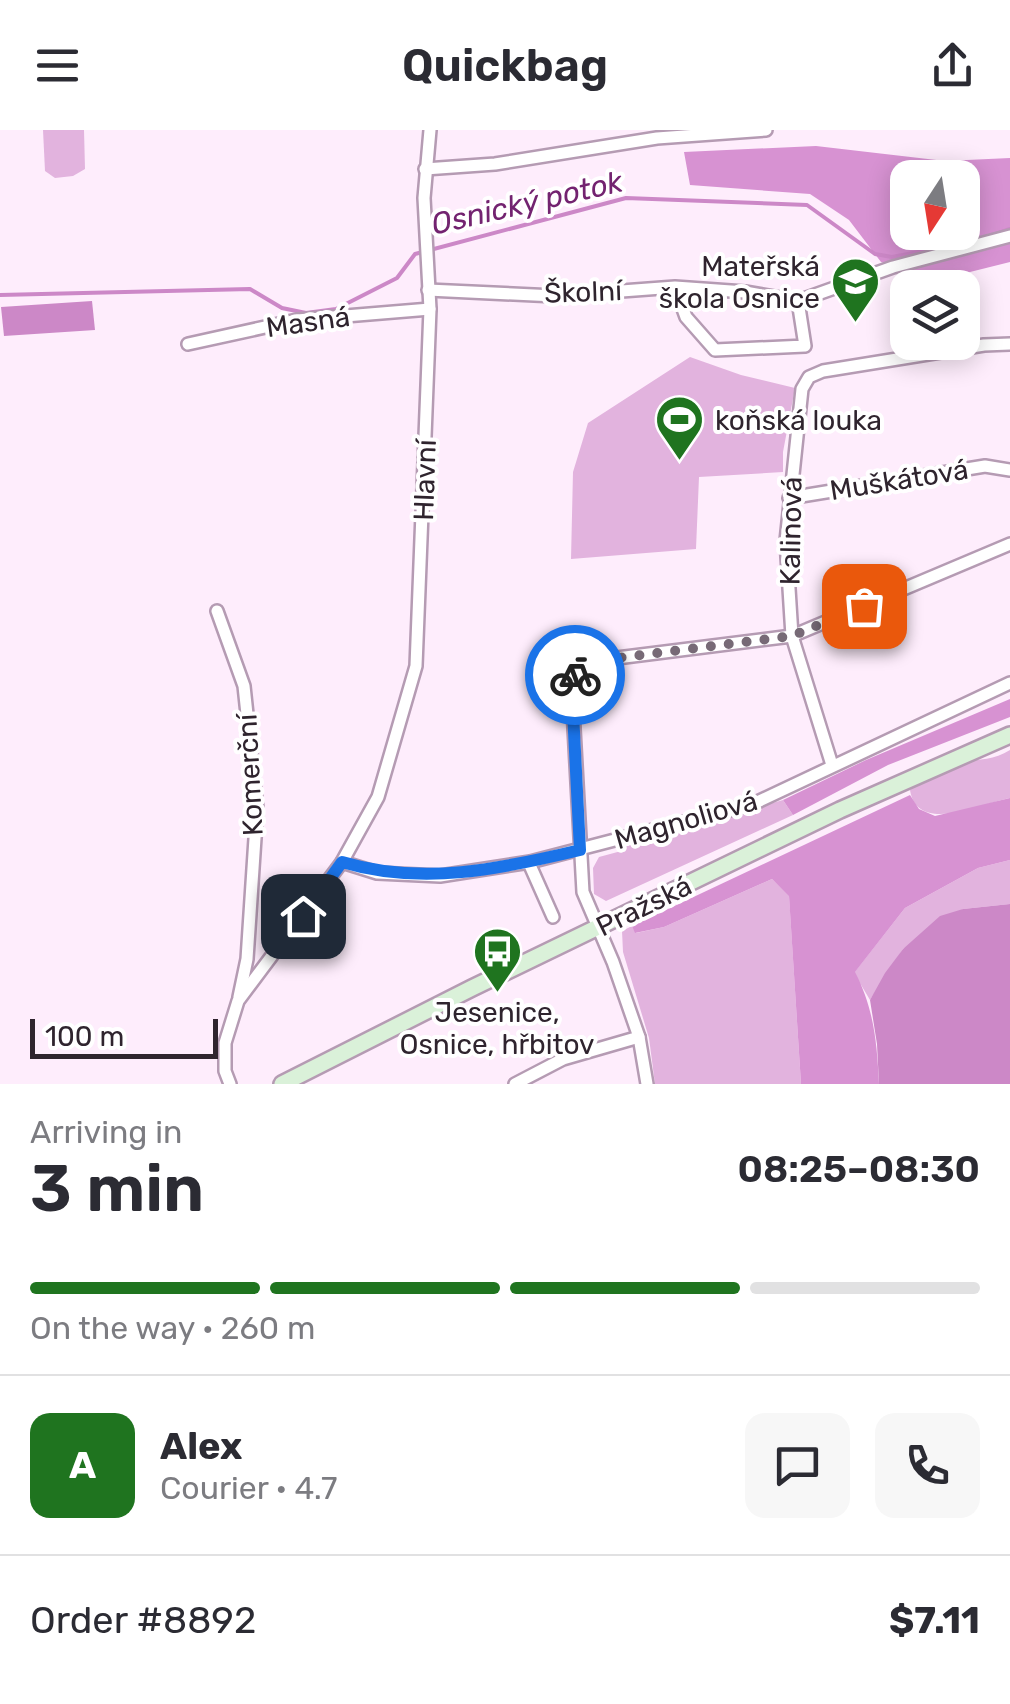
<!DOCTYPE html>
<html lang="en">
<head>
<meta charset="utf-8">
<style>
	body { margin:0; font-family:Rubik,sans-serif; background:#f7f7f7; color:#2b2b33; height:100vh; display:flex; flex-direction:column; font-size:38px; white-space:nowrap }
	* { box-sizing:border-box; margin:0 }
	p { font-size:32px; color:#7c7c81 }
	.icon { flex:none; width:55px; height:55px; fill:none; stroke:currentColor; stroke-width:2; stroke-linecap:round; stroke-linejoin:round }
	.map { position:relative; height:954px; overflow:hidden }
	.details { display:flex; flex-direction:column; background:#fff; flex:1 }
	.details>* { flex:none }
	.needle { width:65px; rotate:192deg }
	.tools { position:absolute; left:890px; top:30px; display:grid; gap:20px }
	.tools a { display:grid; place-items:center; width:90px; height:90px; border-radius:20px; background:#fff; box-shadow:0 5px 25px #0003; font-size:50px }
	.scale { position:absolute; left:30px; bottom:25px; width:188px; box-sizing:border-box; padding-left:10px; border:5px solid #2f242e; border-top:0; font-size:28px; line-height:35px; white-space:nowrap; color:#2f242e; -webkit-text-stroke:8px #fff; paint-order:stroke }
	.pin { position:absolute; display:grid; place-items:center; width:85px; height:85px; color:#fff; margin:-42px; border-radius:20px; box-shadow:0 5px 15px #0006 }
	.courier { position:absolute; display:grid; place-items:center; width:100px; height:100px; margin:-50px; border:8px solid #1a73e8; border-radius:50%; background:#fff; color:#222; box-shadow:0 2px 12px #0007 }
	.overview em { font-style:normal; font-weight:600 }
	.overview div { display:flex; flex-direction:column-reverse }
	.overview { display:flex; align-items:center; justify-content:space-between; height:170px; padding:0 30px }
	h1 { font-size:65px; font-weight:600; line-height:75px }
	.bar { display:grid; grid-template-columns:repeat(4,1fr); gap:15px 10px; align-content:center; height:120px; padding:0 30px }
	.bar i { height:12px; border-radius:8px; background:#e1e1e2 }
	.bar .selected { background:#1f741f }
	.bar p { grid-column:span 4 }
	.line { display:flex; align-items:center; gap:25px; padding:0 30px; border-top:2px solid #e1e1e2 }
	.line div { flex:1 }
	.round { display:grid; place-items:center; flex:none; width:105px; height:105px; border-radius:20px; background:#f7f7f7 }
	header { display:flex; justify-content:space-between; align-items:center; height:130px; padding:0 30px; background:#fff; font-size:45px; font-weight:600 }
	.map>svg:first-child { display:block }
	.green { fill:#e2b3de }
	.forest { fill:#d792d2; fill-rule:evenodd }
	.water { fill:#cc88c7 }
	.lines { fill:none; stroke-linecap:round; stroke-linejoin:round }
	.stream { stroke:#cc88c7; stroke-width:4 }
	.street-casing { stroke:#b59bb3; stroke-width:16 }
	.secondary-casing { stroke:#b59bb3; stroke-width:20 }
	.street { stroke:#fff; stroke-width:11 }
	.secondary { stroke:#daf1d9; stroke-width:15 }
	.done { stroke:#776a76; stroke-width:10; stroke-dasharray:0 18 }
	.route { stroke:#1a73e8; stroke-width:12 }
	.labels { text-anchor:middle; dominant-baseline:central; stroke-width:8; stroke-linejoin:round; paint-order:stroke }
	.poi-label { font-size:28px; fill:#2f242e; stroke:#fff; text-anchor:end }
	.street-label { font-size:28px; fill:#2f242e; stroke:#fff }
	.water-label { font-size:30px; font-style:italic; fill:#732370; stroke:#fff }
</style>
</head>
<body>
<header><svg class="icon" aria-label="menu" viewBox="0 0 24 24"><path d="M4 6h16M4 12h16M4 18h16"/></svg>Quickbag<svg class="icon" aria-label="share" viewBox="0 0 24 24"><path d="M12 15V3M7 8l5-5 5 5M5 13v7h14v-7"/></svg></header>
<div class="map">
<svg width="1010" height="954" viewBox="0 0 1010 954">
	<rect width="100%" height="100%" fill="#feedfc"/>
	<!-- green -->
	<g class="green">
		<path d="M 43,0 L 84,0 L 85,39 L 73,46 L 55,48 L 45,41 Z"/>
		<path d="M 690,227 L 741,245 L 795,258 L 783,322 L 783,342 L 699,347 L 696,419 L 571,429 L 573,342 L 588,293 Z"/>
		<path d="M 1010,620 L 1010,668 C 980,674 917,705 910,660 C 924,650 945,636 962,632 C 980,629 994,630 1010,620 Z"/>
		<path d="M 783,670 L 793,685 L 606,771 L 594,764 L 593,738 L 599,727 L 625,720 L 624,715 Z"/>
		<path d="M 1010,730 L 1010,774 L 963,779 L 903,819 L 870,870 L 854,843 L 905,778 L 978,738 Z"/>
		<path d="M 772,749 L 789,765 L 801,954 L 655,954 L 649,908 L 623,822 L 622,801 L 632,796 L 636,803 L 664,797 Z"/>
	</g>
	<!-- forest -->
	<g class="forest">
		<path d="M 816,16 L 945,31 L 1010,28 L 1010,132 L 966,143 L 923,146 L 881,132 L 849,90 L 810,64 L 690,55 L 684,22 ZM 908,48 L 962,48 L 962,102 L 908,102 Z"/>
		<path d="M 1010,569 L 1010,587 L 888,635 L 793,685 L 783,670 L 866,630 Z"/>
		<path d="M 910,665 L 919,679 L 935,686 L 1010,668 L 1010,730 L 978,738 L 905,778 L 855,842 C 874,879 877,913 879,954 L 801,954 L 789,766 L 772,749 L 664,797 L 635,803 L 632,796 Z"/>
	</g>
	<!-- water -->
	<g class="water">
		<path d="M 92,171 L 95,200 L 4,206 L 1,177 Z"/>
		<path d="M 1010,774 L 1010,954 L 879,954 L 877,914 L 870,870 L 885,843 L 903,819 L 940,786 L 963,779 Z"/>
	</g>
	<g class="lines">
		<!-- stream -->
		<g class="stream">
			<path d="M 993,105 L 1010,99"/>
			<path d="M 0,165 L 250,159 L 282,178 L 306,183 L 336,179 L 397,148 L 415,124 L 626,68 L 807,75 L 875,124 L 892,127 L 960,114"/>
		</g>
		<defs>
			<g id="street">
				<path d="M 425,39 L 495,34 L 657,8 L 766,0"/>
				<path d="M 428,160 L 555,166 L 675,157 L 745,162 L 798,171 L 805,216 L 715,220 L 686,187 L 675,157"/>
				<path d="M 798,171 L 893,137 L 1010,106"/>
				<path d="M 188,214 L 297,190 L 430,179"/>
				<path d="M 789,368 L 985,336 L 1010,340"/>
				<path d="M 217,481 L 244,556 L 257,678 L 247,829 L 239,867"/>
				<path d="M 832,635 L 792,506 L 786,411 L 802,259 L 809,247 L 823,241 L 984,215 L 1010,214"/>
				<path d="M 342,732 L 377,743 L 440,746 L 530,732 L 753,674 L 1010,553"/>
				<path d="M 529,733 L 553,787"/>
				<path d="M 230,954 L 225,941 L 225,913 L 238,871 L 342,732 L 378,667 L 416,536 L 430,179 L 424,68 L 430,0"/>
				<path d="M 515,954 L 563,929 L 639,907"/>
				<path d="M 647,954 L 639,907 L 613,832 L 583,762 L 572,562 L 576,538 L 601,530 L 792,506 L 1010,414"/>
			</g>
			<path id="secondary" d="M 282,954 L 472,858 L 840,680 L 1010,605"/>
		</defs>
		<!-- street casing -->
		<use href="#street" class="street-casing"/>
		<!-- secondary casing -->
		<use href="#secondary" class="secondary-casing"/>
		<!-- street -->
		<use href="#street" class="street"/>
		<!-- secondary -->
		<use href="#secondary" class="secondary"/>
	</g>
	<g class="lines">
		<!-- done -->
		<path class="done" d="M 575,545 L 576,538 L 602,530 L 792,506 L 864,476"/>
		<!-- route -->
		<path class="route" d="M 303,786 L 342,732 C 422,756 501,739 580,720 L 572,562 L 575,545"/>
	</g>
	<!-- icons -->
	<defs>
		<symbol id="school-pin" viewBox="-11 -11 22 30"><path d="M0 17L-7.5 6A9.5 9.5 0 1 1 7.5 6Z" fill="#1f741f" stroke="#fff"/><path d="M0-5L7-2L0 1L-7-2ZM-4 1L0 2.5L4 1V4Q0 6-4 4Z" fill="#fff"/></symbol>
		<symbol id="stadium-pin" viewBox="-11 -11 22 30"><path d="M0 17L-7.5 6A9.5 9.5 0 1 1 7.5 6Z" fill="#1f741f" stroke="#fff"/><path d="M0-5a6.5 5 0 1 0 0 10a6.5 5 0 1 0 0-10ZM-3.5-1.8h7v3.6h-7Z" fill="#fff"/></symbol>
		<symbol id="bus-pin" viewBox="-11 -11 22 30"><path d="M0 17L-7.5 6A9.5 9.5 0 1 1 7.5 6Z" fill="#1f741f" stroke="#fff"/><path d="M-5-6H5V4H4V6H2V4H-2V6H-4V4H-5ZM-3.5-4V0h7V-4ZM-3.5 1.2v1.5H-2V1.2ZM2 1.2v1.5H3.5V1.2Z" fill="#fff"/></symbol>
	</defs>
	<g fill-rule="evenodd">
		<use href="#school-pin" x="828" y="124" width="55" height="75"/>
		<use href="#stadium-pin" x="652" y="262" width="55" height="75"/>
		<use href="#bus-pin" x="470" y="794" width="55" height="75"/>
	</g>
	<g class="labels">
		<!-- poi labels -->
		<g class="poi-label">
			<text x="820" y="136">Mateřská<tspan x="820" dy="32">škola Osnice</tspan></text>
			<text x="715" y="290" text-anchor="start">koňská louka</text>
			<text x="497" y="882" text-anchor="middle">Jesenice,<tspan x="497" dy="32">Osnice, hřbitov</tspan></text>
		</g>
		<!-- street labels -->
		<g class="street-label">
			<text transform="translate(583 162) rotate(-2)">Školní</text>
			<text transform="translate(308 192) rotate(-8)">Masná</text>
			<text transform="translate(425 350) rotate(-88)">Hlavní</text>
			<text transform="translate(899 350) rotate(-9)">Muškátová</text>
			<text transform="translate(791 401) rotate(-89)">Kalinová</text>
			<text transform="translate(250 645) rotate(-93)">Komerční</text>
			<text transform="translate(686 690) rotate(-16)">Magnoliová</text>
			<text transform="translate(644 776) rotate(-26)">Pražská</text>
		</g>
		<!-- water labels -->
		<g class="water-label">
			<text transform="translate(527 73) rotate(-13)">Osnický potok</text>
		</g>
	</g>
</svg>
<div class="tools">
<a><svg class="needle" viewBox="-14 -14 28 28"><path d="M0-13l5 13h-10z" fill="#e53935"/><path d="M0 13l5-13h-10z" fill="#7c7c81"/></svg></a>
<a><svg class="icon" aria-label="layers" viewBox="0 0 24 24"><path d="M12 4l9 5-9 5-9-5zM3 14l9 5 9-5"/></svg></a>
</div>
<div class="scale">100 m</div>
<div class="pin" style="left:864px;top:476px;background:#ea580c"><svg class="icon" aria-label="bag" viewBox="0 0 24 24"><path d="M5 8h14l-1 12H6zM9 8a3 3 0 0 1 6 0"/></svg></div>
<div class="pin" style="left:303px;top:786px;background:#1f2937"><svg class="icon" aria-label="home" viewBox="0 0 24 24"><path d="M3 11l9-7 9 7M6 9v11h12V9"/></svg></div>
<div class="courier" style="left:575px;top:545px"><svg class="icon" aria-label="bike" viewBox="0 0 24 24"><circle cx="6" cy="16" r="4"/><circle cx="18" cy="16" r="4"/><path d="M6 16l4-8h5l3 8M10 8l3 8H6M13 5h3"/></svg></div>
</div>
<section class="details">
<div class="overview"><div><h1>3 min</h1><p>Arriving in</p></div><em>08:25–08:30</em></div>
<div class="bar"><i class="selected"></i><i class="selected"></i><i class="selected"></i><i></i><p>On the way · 260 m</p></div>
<div class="line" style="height:180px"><b class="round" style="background:#1f741f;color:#fff">A</b><div><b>Alex</b><p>Courier · 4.7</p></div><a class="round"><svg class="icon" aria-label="chat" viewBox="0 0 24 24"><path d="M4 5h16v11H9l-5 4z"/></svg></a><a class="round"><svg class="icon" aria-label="phone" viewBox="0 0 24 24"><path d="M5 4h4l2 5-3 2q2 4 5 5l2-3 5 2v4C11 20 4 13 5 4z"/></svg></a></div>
<div class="line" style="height:130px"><div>Order #8892</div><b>$7.11</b></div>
</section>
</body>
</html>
